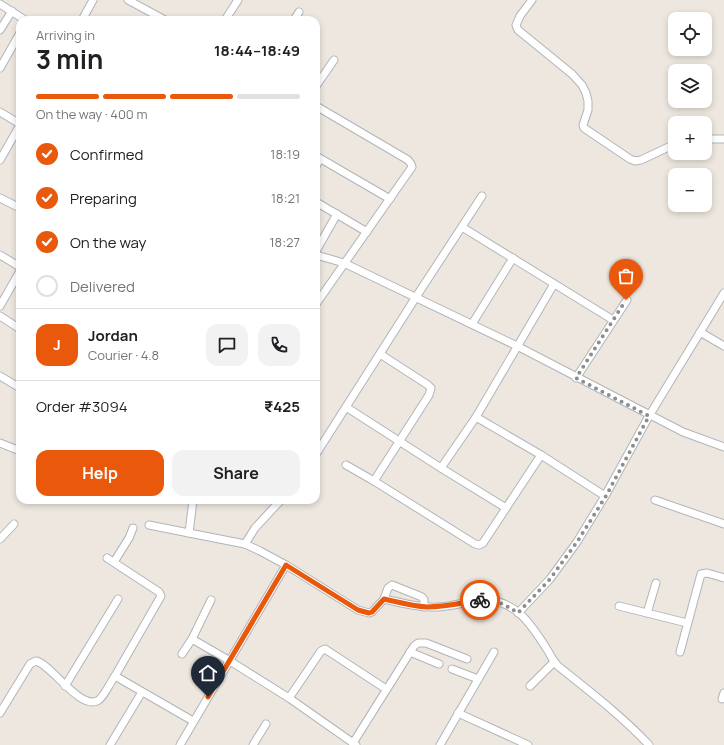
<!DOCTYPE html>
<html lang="en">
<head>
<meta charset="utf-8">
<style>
	body { margin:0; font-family:Manrope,sans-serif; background:#f2f2f2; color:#202124; height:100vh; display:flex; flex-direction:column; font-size:15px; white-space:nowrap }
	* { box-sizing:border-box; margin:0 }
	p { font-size:13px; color:#757577 }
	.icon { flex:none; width:22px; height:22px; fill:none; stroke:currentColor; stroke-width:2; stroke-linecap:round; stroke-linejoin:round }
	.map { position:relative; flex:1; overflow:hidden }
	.sheet { position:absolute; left:16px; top:16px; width:304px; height:488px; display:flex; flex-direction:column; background:#fff; border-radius:12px; box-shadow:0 2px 6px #0003 }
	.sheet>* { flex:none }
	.tools { position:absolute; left:668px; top:12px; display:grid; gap:8px }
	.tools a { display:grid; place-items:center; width:44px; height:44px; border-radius:8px; background:#fff; box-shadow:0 2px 6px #0003; font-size:20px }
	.pin { position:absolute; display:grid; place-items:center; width:34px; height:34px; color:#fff; margin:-41px -17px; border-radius:50% 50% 50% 0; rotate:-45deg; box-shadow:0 0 4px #0007 }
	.pin .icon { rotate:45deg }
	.courier { position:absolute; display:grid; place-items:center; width:40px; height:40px; margin:-20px; border:3px solid #ea580c; border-radius:50%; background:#fff; color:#222; box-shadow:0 1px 5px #0007 }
	.overview em { font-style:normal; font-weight:700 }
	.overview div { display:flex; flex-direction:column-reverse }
	.overview { display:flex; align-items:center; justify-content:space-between; height:68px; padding:0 20px }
	h1 { font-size:26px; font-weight:700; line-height:30px }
	.bar { display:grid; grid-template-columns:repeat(4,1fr); gap:6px 4px; align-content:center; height:48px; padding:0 20px }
	.bar i { height:5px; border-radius:3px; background:#e0e0e0 }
	.bar .on { background:#ea580c }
	.bar p { grid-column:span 4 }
	.line { display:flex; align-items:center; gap:10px; padding:0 20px; border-top:1px solid #e0e0e0 }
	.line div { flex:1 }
	.round { display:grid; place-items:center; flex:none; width:42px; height:42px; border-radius:12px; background:#f2f2f2 }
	ol { padding:0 20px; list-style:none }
	li { display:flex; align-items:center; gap:12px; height:44px }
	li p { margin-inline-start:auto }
	li .icon { padding:4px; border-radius:50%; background:#ea580c; color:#fff; stroke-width:4 }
	li:last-child { color:#757577 }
	li i { width:22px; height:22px; border:2px solid #e0e0e0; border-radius:50% }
	.cta { display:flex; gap:8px; margin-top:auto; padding:8px 20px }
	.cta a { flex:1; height:46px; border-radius:12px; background:#ea580c; color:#fff; font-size:16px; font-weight:700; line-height:46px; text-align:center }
	.cta a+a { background:#f2f2f2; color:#202124 }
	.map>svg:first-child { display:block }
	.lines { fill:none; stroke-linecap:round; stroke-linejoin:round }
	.minor-casing { stroke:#b0b5b9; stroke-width:9 }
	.minor { stroke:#fff; stroke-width:7 }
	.done { stroke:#8c8f8e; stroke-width:4; stroke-dasharray:0 7.2 }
	.route { stroke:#ea580c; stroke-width:5 }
</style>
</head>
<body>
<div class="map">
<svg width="724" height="745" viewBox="0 0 724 745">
	<rect width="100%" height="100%" fill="#ede7df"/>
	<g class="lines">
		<defs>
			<g id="minor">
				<path d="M 128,0 L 165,20"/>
				<path d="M 532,0 L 520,16 L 516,25 L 518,30 L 572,74 L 582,85 L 586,93 L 588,101 L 588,110 L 583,125 L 584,128 L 630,159 L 635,161 L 641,160 L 675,144"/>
				<path d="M 0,4 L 25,20"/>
				<path d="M 82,20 L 93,0"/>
				<path d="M 225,20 L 238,0"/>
				<path d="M 294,20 L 299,12"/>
				<path d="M 0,30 L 12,11"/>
				<path d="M 0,68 L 20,33"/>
				<path d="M 316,86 L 334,60"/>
				<path d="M 316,106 L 408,160 L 411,164 L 412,167 L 316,304"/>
				<path d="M 0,112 L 20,124"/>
				<path d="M 705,139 L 724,139"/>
				<path d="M 316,156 L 390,199"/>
				<path d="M 0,160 L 20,125"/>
				<path d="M 316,166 L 320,159"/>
				<path d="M 0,198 L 20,208"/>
				<path d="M 316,202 L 367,232"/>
				<path d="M 462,227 L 613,320"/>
				<path d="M 316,251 L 337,214"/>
				<path d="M 0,255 L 20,267"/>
				<path d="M 316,255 L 344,263 L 517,346 L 683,432 L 724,447"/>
				<path d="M 0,306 L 20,271"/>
				<path d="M 0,316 L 20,329"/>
				<path d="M 472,324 L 513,258"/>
				<path d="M 700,332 L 724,346"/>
				<path d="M 380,354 L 428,385 L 431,388 L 429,395 L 374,481 L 475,544 L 479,545 L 483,543 L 541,455"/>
				<path d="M 0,376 L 20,388"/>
				<path d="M 576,378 L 627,300"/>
				<path d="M 346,407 L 441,468 L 476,417 L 554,284"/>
				<path d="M 476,417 L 541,455 L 605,496"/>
				<path d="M 0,443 L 20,451"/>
				<path d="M 316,454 L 416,297 L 482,196"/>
				<path d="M 346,465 L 374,481"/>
				<path d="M 441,468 L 506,508"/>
				<path d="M 193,500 L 189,533 L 245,544"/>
				<path d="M 655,500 L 724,524"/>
				<path d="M 149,525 L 189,533"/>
				<path d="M 0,539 L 14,524"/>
				<path d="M 107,558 L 159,592 L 161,596 L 115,676"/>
				<path d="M 114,562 L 129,538 L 133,528"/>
				<path d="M 286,565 L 358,610 L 369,613 L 372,612 L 384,599 C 402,603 420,608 438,607 C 469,605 489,590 518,612 C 530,622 540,638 548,651 C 551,656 553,661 558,666 C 589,691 622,716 649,745"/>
				<path d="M 384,599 L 388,588 L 392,585 L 422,597 L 424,600 L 424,607"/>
				<path d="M 619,606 L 687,623"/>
				<path d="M 518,613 L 550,579 L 577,542 L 605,496 L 649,416 L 724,293"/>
				<path d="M 647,613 L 656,583"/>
				<path d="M 192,639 L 230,661 L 289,698 L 356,745"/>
				<path d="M 410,652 L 439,664"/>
				<path d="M 680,652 L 701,574 L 707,573 L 724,578"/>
				<path d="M 182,654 L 192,639 L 211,600"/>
				<path d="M 452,669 L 478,679"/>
				<path d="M 65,686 L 118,599"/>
				<path d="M 530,686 L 554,662"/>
				<path d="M 289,698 L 321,651 L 325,649 L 386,689"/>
				<path d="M 722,699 L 724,693"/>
				<path d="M 0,713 L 30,664 L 36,661 C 51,664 79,709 97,701 C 103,699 111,681 115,676 L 193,721"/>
				<path d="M 458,713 L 528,745"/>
				<path d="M 353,743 L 414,646 L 418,643 L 426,643 L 467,659"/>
				<path d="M 110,745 L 142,692"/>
				<path d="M 180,745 L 286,565 L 260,551 L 245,544 L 255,528 L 281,500"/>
				<path d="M 253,745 L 266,724"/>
				<path d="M 440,745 L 494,652"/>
			</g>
		</defs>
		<!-- minor casing -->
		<use href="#minor" class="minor-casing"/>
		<!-- minor -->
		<use href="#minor" class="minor"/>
	</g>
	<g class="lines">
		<!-- done -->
		<path class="done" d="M 480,600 C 495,599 506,605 518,613 L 550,579 L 577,542 L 606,496 L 649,416 L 576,378 L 626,300"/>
		<!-- route -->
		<path class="route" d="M 208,697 L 286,565 L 358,610 L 369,613 L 372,612 L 384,599 C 398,602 412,606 427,607 C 445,607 462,603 480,600"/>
	</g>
</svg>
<div class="tools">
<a><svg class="icon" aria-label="locate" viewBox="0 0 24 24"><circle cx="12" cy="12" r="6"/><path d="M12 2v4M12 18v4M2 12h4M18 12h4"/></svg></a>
<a><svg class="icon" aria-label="layers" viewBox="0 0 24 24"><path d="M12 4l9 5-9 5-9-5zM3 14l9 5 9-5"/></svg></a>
<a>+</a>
<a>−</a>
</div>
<div class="pin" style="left:626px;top:300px;background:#ea580c"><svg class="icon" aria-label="bag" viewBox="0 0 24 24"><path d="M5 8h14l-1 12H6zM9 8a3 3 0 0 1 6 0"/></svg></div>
<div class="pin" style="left:208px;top:697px;background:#1f2937"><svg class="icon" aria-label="home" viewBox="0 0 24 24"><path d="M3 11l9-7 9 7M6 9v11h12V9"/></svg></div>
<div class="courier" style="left:480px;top:600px"><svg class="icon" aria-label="bike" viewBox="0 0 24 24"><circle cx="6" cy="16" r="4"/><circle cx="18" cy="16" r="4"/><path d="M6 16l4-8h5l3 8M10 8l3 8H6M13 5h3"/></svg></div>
<section class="sheet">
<div class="overview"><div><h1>3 min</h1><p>Arriving in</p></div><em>18:44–18:49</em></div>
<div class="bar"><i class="on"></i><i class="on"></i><i class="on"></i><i></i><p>On the way · 400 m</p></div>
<ol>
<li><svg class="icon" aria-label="check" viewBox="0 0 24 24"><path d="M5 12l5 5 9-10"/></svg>Confirmed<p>18:19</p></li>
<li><svg class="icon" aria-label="check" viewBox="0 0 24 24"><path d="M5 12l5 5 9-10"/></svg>Preparing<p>18:21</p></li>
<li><svg class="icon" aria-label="check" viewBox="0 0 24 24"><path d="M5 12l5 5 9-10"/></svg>On the way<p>18:27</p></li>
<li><i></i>Delivered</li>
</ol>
<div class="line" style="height:72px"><b class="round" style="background:#ea580c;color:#fff">J</b><div><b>Jordan</b><p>Courier · 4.8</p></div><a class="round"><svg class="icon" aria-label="chat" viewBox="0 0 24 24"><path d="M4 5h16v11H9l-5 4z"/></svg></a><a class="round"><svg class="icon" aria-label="phone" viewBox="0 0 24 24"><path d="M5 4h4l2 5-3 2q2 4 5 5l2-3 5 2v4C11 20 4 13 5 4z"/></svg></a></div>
<div class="line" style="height:52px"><div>Order #3094</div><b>₹425</b></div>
<div class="cta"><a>Help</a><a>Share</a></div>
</section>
</div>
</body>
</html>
